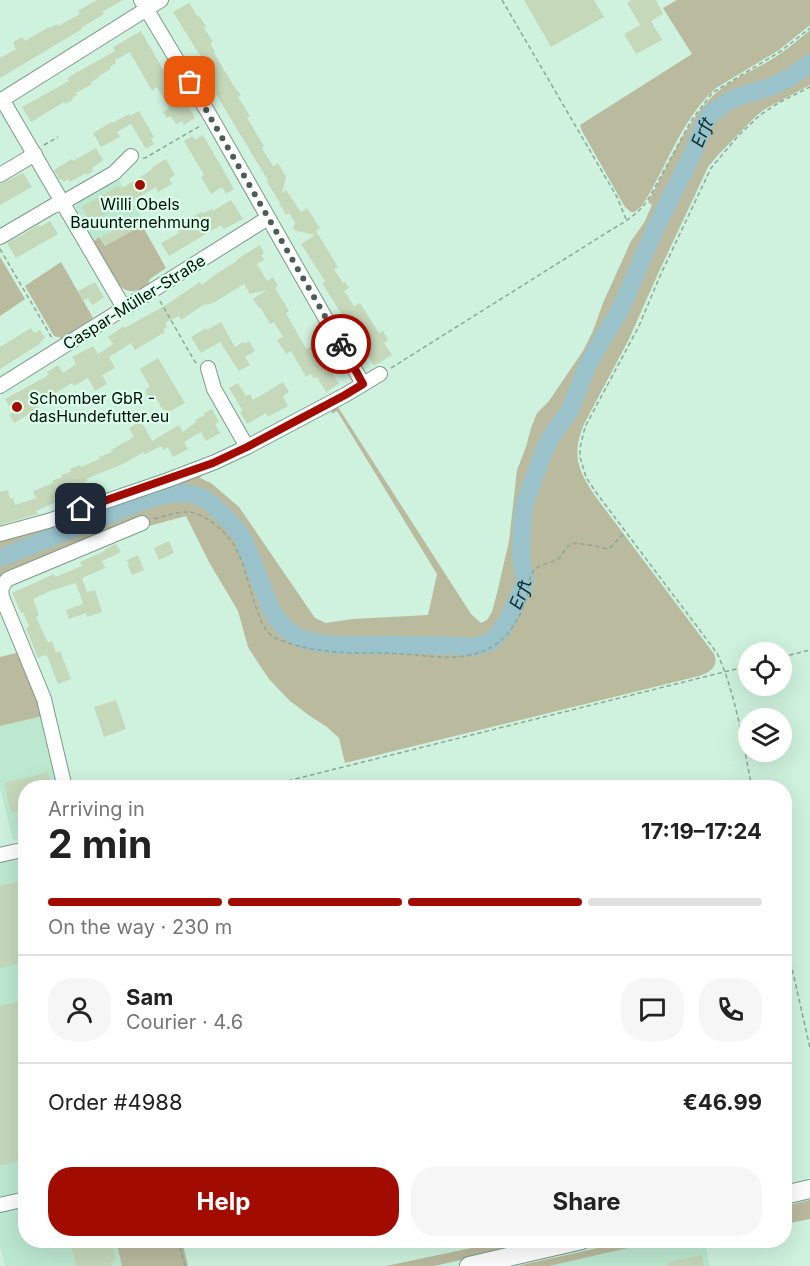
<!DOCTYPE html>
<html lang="en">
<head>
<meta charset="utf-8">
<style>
	body { margin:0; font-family:Inter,sans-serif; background:#f6f6f6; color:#222; height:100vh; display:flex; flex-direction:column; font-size:22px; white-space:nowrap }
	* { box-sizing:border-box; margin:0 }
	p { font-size:20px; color:#767676 }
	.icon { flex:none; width:33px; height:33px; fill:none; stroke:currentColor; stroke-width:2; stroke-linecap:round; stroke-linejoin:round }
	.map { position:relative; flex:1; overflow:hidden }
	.drawer { position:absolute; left:18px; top:780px; width:774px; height:468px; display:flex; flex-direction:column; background:#fff; border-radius:24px; box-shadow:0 6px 24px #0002 }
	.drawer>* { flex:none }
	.buttons { position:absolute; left:738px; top:642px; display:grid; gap:12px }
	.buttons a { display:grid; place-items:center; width:54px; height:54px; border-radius:50%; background:#fff; box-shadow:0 6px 24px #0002; font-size:30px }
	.pin { position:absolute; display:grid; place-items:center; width:51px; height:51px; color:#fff; margin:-26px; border-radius:12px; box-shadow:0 3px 9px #0006 }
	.courier { position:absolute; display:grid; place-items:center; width:60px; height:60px; margin:-30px; border:4px solid #a20c00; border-radius:50%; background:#fff; color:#222; box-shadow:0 2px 8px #0007 }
	.headline em { font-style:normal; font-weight:700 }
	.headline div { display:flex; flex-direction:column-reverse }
	.headline { display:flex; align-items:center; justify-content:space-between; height:102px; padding:0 30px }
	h1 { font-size:39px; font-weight:700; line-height:45px }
	.bar { display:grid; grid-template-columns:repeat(4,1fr); gap:9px 6px; align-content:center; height:72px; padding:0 30px }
	.bar i { height:8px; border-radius:4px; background:#e0e0e0 }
	.bar .selected { background:#a20c00 }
	.bar p { grid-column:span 4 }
	.line { display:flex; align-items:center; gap:15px; padding:0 30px; border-top:2px solid #e0e0e0 }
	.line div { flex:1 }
	.round { display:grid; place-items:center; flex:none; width:63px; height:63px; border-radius:24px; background:#f6f6f6 }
	.primary-button { display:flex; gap:12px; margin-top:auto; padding:12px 30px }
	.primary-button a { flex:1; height:69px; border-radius:24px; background:#a20c00; color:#fff; font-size:24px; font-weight:700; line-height:69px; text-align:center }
	.primary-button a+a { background:#f6f6f6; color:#222 }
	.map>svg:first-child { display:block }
	.built { fill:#bce8d0 }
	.green { fill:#b9ba9e }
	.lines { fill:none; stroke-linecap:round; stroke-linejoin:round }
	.river { stroke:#99c2cb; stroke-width:18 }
	.building { fill:#c5d8ba }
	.minor-casing { stroke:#7a9c8a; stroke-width:16 }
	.major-casing { stroke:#7a9c8a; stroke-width:20 }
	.path { stroke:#8ca898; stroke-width:1.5; stroke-dasharray:4.5 3; stroke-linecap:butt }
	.minor { stroke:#fff; stroke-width:14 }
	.major { stroke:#fff; stroke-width:18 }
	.done { stroke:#4b5e54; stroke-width:6; stroke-dasharray:0 10.8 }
	.route { stroke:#a20c00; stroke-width:8 }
	.poi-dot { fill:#a20c00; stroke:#dbffeb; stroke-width:2 }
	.labels { text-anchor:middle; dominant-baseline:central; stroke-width:4.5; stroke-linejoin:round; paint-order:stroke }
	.poi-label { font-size:16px; fill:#040f09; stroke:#dbffeb }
	.street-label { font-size:16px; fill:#040f09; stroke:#dbffeb }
	.water-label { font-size:18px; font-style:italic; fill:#093239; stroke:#dbffeb }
</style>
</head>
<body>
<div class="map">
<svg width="810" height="1266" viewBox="0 0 810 1266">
	<rect width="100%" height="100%" fill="#cef2de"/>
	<!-- built -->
	<g class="built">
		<path d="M 117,177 L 145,223 L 105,246 L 99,237 L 93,242 L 77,215 L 76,206 L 82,197 Z"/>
		<path d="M 43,716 L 60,787 L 26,788 L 25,837 L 13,840 L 0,788 L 0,726 Z"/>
		<path d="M 25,856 L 26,1240 L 116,1241 L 122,1266 L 5,1266 L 0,1248 L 0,863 Z"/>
		<path d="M 659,1240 L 704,1241 L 710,1266 L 549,1266 Z"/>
	</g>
	<!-- green -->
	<g class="green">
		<path d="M 677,0 L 810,0 L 810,25 L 779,50 L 716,88 C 681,119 667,167 642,206 L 634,212 L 631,212 L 625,207 L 582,131 L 580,125 L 692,54 L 663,8 Z"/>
		<path d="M 810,30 L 810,85 L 765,109 L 757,115 L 717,156 L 708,167 L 656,278 L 629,339 L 584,424 C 571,455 578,470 595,496 L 714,654 C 719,667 710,672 699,676 L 345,763 L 339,738 L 327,727 L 310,716 L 290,701 L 269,679 L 255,658 L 248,647 L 238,611 L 209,562 L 186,516 L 149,526 L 146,519 L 0,579 L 0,564 L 41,547 L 55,539 L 124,514 L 133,509 L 172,498 L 189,497 L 200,500 L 225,520 L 221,506 C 213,500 203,493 193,491 C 157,485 86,519 52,533 C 35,540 17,546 0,554 L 0,539 L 199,473 L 202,475 L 200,478 L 211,483 L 239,507 L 315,618 L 326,623 L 353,619 L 428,615 L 437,574 L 337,411 L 332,414 L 332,410 L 336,404 L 471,614 L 481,623 L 487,620 L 492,612 L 498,589 L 509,541 L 517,470 L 526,447 L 531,428 L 537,413 L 549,401 L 583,351 L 593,331 L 603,303 L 631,241 L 644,223 L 652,205 L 648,202 C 667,168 688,117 717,92 C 733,79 752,71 769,61 C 784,52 797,41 810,30 Z"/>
		<path d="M 142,225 L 166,268 L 150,279 L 148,284 C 135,293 126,295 115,280 L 93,242 L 99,237 L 105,246 Z"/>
		<path d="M 0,257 L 25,299 L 0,316 Z"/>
		<path d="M 61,262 L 93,318 L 62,338 L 54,336 L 25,286 Z"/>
		<path d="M 20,652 L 43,716 L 0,726 L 0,657 Z"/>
		<path d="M 810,1200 L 810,1219 L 785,1224 L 785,1206 Z"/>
		<path d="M 116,1241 L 182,1241 L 188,1266 L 122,1266 Z"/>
		<path d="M 505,1241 L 546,1241 L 434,1266 L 386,1266 Z"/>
		<path d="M 629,1241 L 659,1241 L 549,1266 L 517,1266 Z"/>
	</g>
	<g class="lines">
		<!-- river -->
		<path class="river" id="s1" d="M 0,558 L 141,502 L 163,495 L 186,493 L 202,497 L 212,504 L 235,527 L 243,538 L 272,611 C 278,621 287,631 298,637 C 318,648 370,645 394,645 C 420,645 446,645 472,647 C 478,646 485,645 490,642 C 505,632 517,600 524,585 L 525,576 L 522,566 L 521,550 L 523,512 L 526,500 L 543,454 L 551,437 L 570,410 L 587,366 L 622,306 L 655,229 L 692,155 L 705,123 L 712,113 L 724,104 L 737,97 L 773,86 L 791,77 L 810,63"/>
	</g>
	<!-- building -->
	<g class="building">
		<path d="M 97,0 L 123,0 L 102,12 L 104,14 L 81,28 L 82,29 L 0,78 L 0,58 L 16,49 L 13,42 L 22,37 L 25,41 L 49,27 L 50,28 L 57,24 L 58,26 L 80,14 L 78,11 Z"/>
		<path d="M 524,0 L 594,0 L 604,17 L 551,47 Z"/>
		<path d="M 631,0 L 656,0 L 663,14 L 651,21 L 662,40 L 636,54 L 624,34 L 640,25 L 627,3 Z"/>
		<path d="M 189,3 L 198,17 L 199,16 L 206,26 L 204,28 L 213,42 L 210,44 L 215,52 L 214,53 L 233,85 L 241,95 L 238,97 L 250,116 L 247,118 L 264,146 L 262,147 L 264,152 L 273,166 L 278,163 L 286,177 L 282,193 L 286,190 L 301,212 L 307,208 L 320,228 L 316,231 L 338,267 L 334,269 L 343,283 L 345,282 L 349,288 L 344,291 L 354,306 L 360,303 L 379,333 L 383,331 L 388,340 L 384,343 L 392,355 L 374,366 L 322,283 L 325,281 L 301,244 L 315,235 L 293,230 L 295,222 L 289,213 L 286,215 L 279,203 L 280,203 L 267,182 L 268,181 L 266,177 L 211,86 L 215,84 L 200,61 L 202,59 L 173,12 Z"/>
		<path d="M 141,31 L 169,80 L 172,78 L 195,118 L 184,125 L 182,121 L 176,124 L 171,116 L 167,118 L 163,112 L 169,108 L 157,87 L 152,91 L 130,52 L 115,60 L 116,63 L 110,67 L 111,69 L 99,76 L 100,77 L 91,82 L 92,84 L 76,93 L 77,95 L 72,98 L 73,100 L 65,104 L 64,102 L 31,122 L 22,107 L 69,81 L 67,78 L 115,51 L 113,47 Z"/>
		<path d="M 139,111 L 154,137 L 151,139 L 154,144 L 146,149 L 131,124 L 117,132 L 120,137 L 101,147 L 93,133 L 111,122 L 112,123 L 129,114 L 130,116 Z"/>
		<path d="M 203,135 L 234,189 L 226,194 L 222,187 L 211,194 L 201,177 L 204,175 L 184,141 L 192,136 L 195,140 Z"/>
		<path d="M 96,148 L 103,160 L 92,168 L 93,171 L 87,175 L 86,173 L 70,182 L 68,179 L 64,182 L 62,179 L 60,180 L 54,170 L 72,159 L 73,161 Z"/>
		<path d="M 166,159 L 175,175 L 169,179 L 172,184 L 158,192 L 156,187 L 132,201 L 131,199 L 91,222 L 82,207 L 118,186 L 120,189 L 152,170 L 151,168 Z"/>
		<path d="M 23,173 L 32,187 L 0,205 L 0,184 Z"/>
		<path d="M 231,200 L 243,219 L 224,229 L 221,225 L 169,256 L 161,243 L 179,233 L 177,229 L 194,219 L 193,217 L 201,212 L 204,213 L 212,209 L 213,211 Z"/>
		<path d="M 132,220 L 137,228 L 105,246 L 100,238 Z"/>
		<path d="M 50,221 L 58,234 L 16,258 L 7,243 L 39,225 L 40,227 Z"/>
		<path d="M 260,245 L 264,254 L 261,255 L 264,260 L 257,264 L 267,281 L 273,277 L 278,286 L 275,288 L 289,311 L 286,313 L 306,349 L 316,343 L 321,352 L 317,355 L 326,371 L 330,369 L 339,384 L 326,392 L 317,377 L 313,378 L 311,374 L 306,377 L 291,351 L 286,354 L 277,340 L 283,337 L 274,322 L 270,324 L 260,307 L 259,308 L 253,299 L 267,290 L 250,294 L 244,284 L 213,303 L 203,305 L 181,320 L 179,316 L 165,323 L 167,327 L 163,329 L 165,332 L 135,350 L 131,343 L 109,357 L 115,368 L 102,375 L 107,384 L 95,391 L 88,378 L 74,386 L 72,383 L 37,404 L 39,408 L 14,423 L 9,415 L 13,412 L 5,399 L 49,375 L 47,372 L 58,365 L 63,373 L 76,364 L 72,357 L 93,346 L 98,354 L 113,344 L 108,337 L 124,326 L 125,328 L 166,305 L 200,282 L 202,285 L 216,274 L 237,261 L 236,260 Z"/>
		<path d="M 95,282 L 104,298 L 92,305 L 88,298 L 83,301 L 78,291 Z"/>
		<path d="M 221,322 L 235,347 L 243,342 L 245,344 L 249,341 L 255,351 L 245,357 L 250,365 L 239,371 L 220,342 L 201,353 L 191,337 L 206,328 L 207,330 Z"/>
		<path d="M 31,328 L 34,333 L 40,330 L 45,338 L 40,342 L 41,343 L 0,369 L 0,347 Z"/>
		<path d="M 158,358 L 185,403 L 167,413 L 165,409 L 163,410 L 155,397 L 150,400 L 145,390 L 150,387 L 140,369 Z"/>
		<path d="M 283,382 L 289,392 L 283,396 L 288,406 L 268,417 L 266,413 L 247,424 L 240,412 L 243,411 L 229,388 L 238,383 L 246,396 L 250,394 L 253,400 Z"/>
		<path d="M 212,409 L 219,422 L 215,424 L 220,433 L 206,441 L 201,432 L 184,442 L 188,449 L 173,457 L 168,447 L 163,450 L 161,446 L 145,454 L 144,452 L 125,463 L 86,479 L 87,481 L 83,483 L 83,485 L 73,489 L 74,491 L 64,495 L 65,496 L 55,500 L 56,502 L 36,511 L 38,514 L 0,525 L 0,492 L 8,490 L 10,499 L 13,498 L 15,505 L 36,498 L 33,491 L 53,483 L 52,481 L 62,477 L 61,475 L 71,471 L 70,469 L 80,465 L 81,467 L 100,459 L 99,457 L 112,452 L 111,450 L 134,437 L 129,428 L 141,421 L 152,441 L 179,425 L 183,432 L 196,422 L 195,420 L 205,415 L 204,413 Z"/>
		<path d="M 169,541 L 174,553 L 159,560 L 154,548 Z"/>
		<path d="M 116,544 L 121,552 L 102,561 L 105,568 L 82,578 L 87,592 L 95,590 L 102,612 L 87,617 L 86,613 L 69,619 L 66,610 L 83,604 L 76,583 L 50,591 L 33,599 L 39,615 L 36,617 L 48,643 L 52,641 L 56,653 L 60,651 L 71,679 L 58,684 L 47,656 L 45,655 L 38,658 L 26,628 L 29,627 L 23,612 L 21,613 L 12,593 L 54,574 L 55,577 L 82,566 L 80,562 L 105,551 L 104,550 Z"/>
		<path d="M 138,555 L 144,570 L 132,575 L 128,566 L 129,565 L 127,560 Z"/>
		<path d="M 116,700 L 126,729 L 104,737 L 94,707 Z"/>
		<path d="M 48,772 L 52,788 L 26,788 L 26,809 L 11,813 L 4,783 Z"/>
		<path d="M 26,880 L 26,962 L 0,968 L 0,886 Z"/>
		<path d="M 26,1000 L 26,1159 L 0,1166 L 0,1006 Z"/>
		<path d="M 70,1240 L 111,1240 L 116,1259 L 113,1260 L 114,1263 L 111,1263 L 111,1266 L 76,1266 Z"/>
		<path d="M 702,1255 L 704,1266 L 668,1266 L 668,1262 Z"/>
	</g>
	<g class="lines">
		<defs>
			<g id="minor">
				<path d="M 141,0 L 212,119 L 363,384"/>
				<path d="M 2,99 L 124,308"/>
				<path d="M 0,101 L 161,0"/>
				<path d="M 0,175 L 35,154"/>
				<path d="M 0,237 L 53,206 L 62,203 L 114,173 L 131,156"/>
				<path d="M 208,368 L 214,389 L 247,447"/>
				<path d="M 0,386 L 268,218"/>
				<path d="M 0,534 L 48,521 L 168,480 L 215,462 L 247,447 L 345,395 L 380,374"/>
				<path d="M 65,788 L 44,699 L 4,602 C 0,593 0,586 8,579 L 142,523"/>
				<path d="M 0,855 L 26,849"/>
				<path d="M 0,1205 L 26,1199"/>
			</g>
			<g id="major">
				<path d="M 784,1195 L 810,1189"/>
				<path d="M 469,1266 L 582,1240"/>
			</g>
		</defs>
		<!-- minor casing -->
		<use href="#minor" class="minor-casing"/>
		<!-- major casing -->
		<use href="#major" class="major-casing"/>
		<!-- path -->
		<g class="path">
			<path d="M 502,0 L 617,197 L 626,219"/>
			<path d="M 44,145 L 58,137"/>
			<path d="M 143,158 L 145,158 L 202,125"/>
			<path d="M 0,249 L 52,338"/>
			<path d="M 160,301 L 195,362 L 197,363"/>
			<path d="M 391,368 L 611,230 C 626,221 640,213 649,198 L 691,121 L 712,93 L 781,51 L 810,28"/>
			<path d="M 154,519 C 183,511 192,506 217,526 C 246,549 246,584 259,615 C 261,622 265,629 270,634 C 276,640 284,641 291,644 C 312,650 331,652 354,653 C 370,653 387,653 404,654 C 434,656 465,663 493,646 C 509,637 521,616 526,599 C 529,591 528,579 533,572 C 540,562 552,565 560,557 C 564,553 565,546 572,544 C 575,542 602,547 607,549 L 611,547 L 624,533"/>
			<path d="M 782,657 L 810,650"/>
			<path d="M 259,788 L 748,666"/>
			<path d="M 752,788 C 743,743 736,694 717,653 L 595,491 L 586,477 L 580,457 L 580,448 L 585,427 L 639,326 L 660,276 L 711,168 L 738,136 L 760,115 L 780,102 L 810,87"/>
			<path d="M 784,933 L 810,1048"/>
			<path d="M 178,1240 L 185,1266"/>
		</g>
		<!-- minor -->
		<use href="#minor" class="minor"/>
		<!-- major -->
		<use href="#major" class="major"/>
	</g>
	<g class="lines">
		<!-- done -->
		<path class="done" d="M 190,82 L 341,344"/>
		<!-- route -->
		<path class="route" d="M 81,509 L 213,463 L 247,447 L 345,395 L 363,384 L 341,344"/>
	</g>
	<!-- markers -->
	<g class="poi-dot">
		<circle cx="140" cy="185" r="6"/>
		<circle cx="17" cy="407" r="6"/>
	</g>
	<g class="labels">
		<!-- poi labels -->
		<g class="poi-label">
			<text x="140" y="204">Willi Obels<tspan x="140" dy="18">Bauunternehmung</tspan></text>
			<text x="29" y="398" text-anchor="start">Schomber GbR -<tspan x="29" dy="18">dasHundefutter.eu</tspan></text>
		</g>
		<!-- street labels -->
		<g class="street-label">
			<text transform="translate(134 302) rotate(-32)">Caspar-Müller-Straße</text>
		</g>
		<!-- water labels -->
		<g class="water-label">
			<text stroke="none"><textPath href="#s1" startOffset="1144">Erft</textPath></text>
			<text stroke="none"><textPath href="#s1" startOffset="639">Erft</textPath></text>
		</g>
	</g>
</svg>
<div class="buttons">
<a><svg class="icon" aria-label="locate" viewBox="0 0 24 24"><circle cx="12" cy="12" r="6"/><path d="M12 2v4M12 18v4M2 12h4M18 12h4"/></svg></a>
<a><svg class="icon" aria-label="layers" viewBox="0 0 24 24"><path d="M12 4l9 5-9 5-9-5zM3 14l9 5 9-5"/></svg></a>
</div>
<div class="pin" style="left:190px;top:82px;background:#ea580c"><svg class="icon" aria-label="bag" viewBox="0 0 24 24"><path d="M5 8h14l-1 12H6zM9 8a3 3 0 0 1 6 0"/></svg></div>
<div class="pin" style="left:81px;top:509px;background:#1f2937"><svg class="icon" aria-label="home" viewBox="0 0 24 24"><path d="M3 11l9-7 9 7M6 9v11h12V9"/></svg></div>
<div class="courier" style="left:341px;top:344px"><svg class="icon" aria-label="bike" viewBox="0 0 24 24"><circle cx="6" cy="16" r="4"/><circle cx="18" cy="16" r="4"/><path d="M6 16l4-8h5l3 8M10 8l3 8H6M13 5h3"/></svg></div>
<section class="drawer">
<div class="headline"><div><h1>2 min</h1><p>Arriving in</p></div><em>17:19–17:24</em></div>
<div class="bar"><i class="selected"></i><i class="selected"></i><i class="selected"></i><i></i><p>On the way · 230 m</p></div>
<div class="line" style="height:108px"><a class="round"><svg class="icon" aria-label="person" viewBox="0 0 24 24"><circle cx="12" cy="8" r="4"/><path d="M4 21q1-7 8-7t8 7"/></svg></a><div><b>Sam</b><p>Courier · 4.6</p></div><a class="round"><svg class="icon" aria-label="chat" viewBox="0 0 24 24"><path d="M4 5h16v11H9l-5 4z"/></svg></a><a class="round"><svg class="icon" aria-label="phone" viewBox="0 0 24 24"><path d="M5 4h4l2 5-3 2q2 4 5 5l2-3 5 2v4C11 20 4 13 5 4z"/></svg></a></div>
<div class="line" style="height:78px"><div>Order #4988</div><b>€46.99</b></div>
<div class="primary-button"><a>Help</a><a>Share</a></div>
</section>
</div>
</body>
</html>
